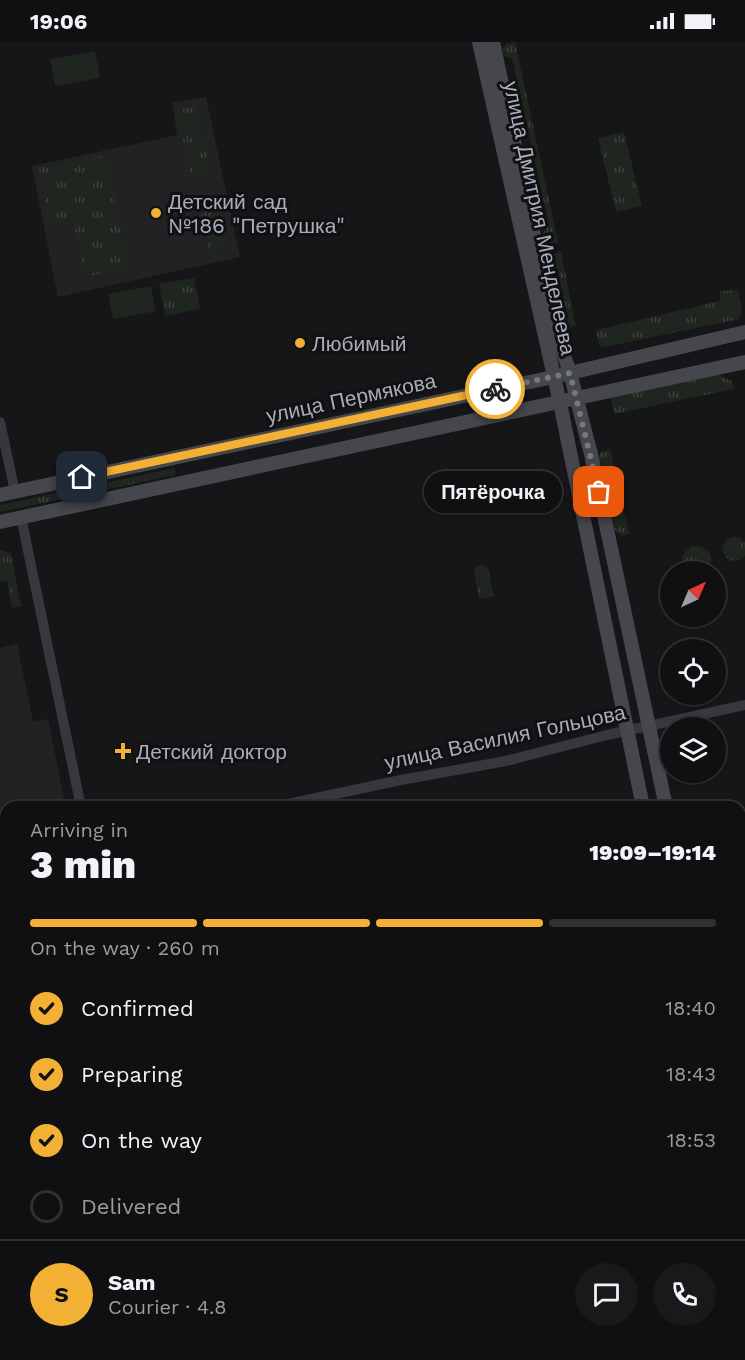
<!DOCTYPE html>
<html lang="en">
<head>
<meta charset="utf-8">
<style>
	body { margin:0; font-family:"Work Sans",sans-serif; background:#19191b; color:#f1f3f6; height:100vh; display:flex; flex-direction:column; font-size:22px; white-space:nowrap }
	* { box-sizing:border-box; margin:0 }
	p { font-size:20px; color:#9c9d9f }
	.icon { flex:none; width:33px; height:33px; fill:none; stroke:currentColor; stroke-width:2; stroke-linecap:round; stroke-linejoin:round }
	.map { position:relative; flex:1; overflow:hidden }
	.panel { position:absolute; left:0px; top:759px; width:746px; height:560px; display:flex; flex-direction:column; background:#101012; border-radius:18px 18px 0 0; box-shadow:0 2px 4px #0004,0 0 0 2px #303032 }
	.panel>* { flex:none }
	.needle { width:39px; rotate:44deg }
	.buttons { position:absolute; left:660px; top:519px; display:grid; gap:12px }
	.buttons a { display:grid; place-items:center; width:66px; height:66px; border-radius:50%; background:#101012; box-shadow:0 2px 4px #0004,0 0 0 2px #303032; font-size:30px }
	.pin { position:absolute; display:grid; place-items:center; width:51px; height:51px; color:#fff; margin:-26px; border-radius:12px; box-shadow:0 3px 9px #0006 }
	.courier { position:absolute; display:grid; place-items:center; width:60px; height:60px; margin:-30px; border:4px solid #f2b134; border-radius:50%; background:#fff; color:#222; box-shadow:0 2px 8px #0007 }
	.bubble { position:absolute; height:42px; border-radius:21px; background:#101012; box-shadow:0 2px 4px #0004,0 0 0 2px #303032; font-size:20px; font-weight:800; line-height:42px; text-align:center }
	.overview em { font-style:normal; font-weight:800 }
	.overview div { display:flex; flex-direction:column-reverse }
	.overview { display:flex; align-items:center; justify-content:space-between; height:102px; padding:0 30px }
	h1 { font-size:39px; font-weight:800; line-height:45px }
	.bar { display:grid; grid-template-columns:repeat(4,1fr); gap:9px 6px; align-content:center; height:72px; padding:0 30px }
	.bar i { height:8px; border-radius:4px; background:#303032 }
	.bar .on { background:#f2b134 }
	.bar p { grid-column:span 4 }
	.line { display:flex; align-items:center; gap:15px; padding:0 30px; border-top:2px solid #303032 }
	.line div { flex:1 }
	.round { display:grid; place-items:center; flex:none; width:63px; height:63px; border-radius:32px; background:#19191b }
	ol { padding:0 30px; list-style:none }
	li { display:flex; align-items:center; gap:18px; height:66px }
	li p { margin-inline-start:auto }
	li .icon { padding:6px; border-radius:50%; background:#f2b134; color:#111; stroke-width:4 }
	li:last-child { color:#9c9d9f }
	li i { width:33px; height:33px; border:3px solid #303032; border-radius:50% }
	.status { display:flex; justify-content:space-between; align-items:center; height:42px; padding:0 30px; background:#101012; direction:ltr }
	.status svg { height:16px; fill:currentColor }
	.map>svg:first-child { display:block }
	.built { fill:#222225 }
	.grass { fill:url(#grass-tufts) }
	.pitch { fill:#1e261f }
	.lines { fill:none; stroke-linecap:round; stroke-linejoin:round }
	.street { stroke:#37383d; stroke-width:10 }
	.secondary { stroke:#45474d; stroke-width:14 }
	.done { stroke:#757880; stroke-width:6; stroke-dasharray:0 10.8 }
	.route { stroke:#f2b134; stroke-width:8 }
	.poi-dot { fill:#f2b134; stroke:#111113; stroke-width:2 }
	.labels { text-anchor:middle; dominant-baseline:central; stroke-width:6; stroke-linejoin:round; paint-order:stroke }
	.poi-label { font-size:21px; fill:#a8adb8; stroke:#111113; text-anchor:start }
	.street-label { font-size:21px; fill:#a8adb8; stroke:#111113 }
</style>
</head>
<body>
<div class="status"><b>19:06</b><svg viewBox="0 0 49 12"><path d="M0 12V9h3v3zM5 12V6h3v6zM10 12V3h3v9zM15 12V0h3v12zM26 1h20v11H26zM47 4h2v5h-2z"/></svg></div>
<div class="map">
<svg width="745" height="1318" viewBox="0 0 745 1318">
	<defs>
		<pattern id="grass-tufts" width="24" height="20" patternUnits="userSpaceOnUse" patternTransform="scale(1.5)"><rect width="24" height="20" fill="#1e261f"/><path d="M3 7l-1-3M5 7V3M7 7l1-3M15 17l-1-3M17 17v-4M19 17l1-3" fill="none" stroke="#3c433d"/></pattern>
	</defs>
	<rect width="100%" height="100%" fill="#161618"/>
	<!-- built -->
	<g class="built">
		<path d="M 206,55 L 240,215 L 58,255 L 32,124 L 177,93 L 172,61 Z"/>
		<path d="M 17,602 L 33,679 L 48,677 L 66,765 L 6,765 L 6,786 L 0,787 L 0,606 Z"/>
	</g>
	<!-- grass -->
	<g class="grass">
		<path d="M 515,0 L 558,200 L 551,202 L 543,198 L 542,192 L 549,183 L 512,16 L 503,14 L 502,7 L 506,2 Z"/>
		<path d="M 196,64 L 210,130 L 191,134 L 177,68 Z"/>
		<path d="M 624,90 L 642,164 L 616,170 L 598,96 Z"/>
		<path d="M 106,113 L 129,226 L 84,235 L 74,181 L 51,185 L 39,126 Z"/>
		<path d="M 215,153 L 227,207 L 210,211 L 198,157 Z"/>
		<path d="M 561,210 L 576,284 L 561,288 L 560,282 L 568,275 L 557,227 L 549,225 L 548,218 L 554,212 Z"/>
		<path d="M 194,236 L 200,267 L 165,274 L 159,242 Z"/>
		<path d="M 738,248 L 742,269 L 739,277 L 600,306 L 596,288 L 720,259 L 720,249 Z"/>
		<path d="M 716,332 L 732,339 L 734,347 L 614,372 L 611,356 Z"/>
		<path d="M 610,407 L 629,492 L 622,494 L 615,488 L 599,415 L 601,410 Z"/>
		<path d="M 175,426 L 175,433 L 0,470 L 0,463 Z"/>
		<circle cx="735" cy="507" r="12"/>
		<path d="M 692,504 C 708,502 717,516 707,529 L 686,529 C 681,524 681,518 684,511 Z"/>
		<path d="M 0,508 L 11,511 L 21,564 L 12,566 L 7,539 L 0,540 Z"/>
		<path d="M 482,522 L 488,526 L 494,554 L 479,557 L 474,529 L 475,525 Z"/>
		<path d="M 740,873 L 745,875 L 745,982 L 741,983 Z"/>
	</g>
	<!-- pitch -->
	<g class="pitch">
		<path d="M 95,9 L 100,36 L 55,44 L 50,17 Z"/>
		<path d="M 151,244 L 156,269 L 113,277 L 108,252 Z"/>
	</g>
	<g class="lines">
		<!-- street -->
		<g class="street">
			<path d="M 0,380 L 15,450"/>
			<path d="M 21,475 L 81,765"/>
			<path d="M 274,765 L 401,738 L 506,719 L 607,693 L 745,663"/>
			<path d="M 740,1188 L 745,1187"/>
			<path d="M 197,1312 L 198,1318"/>
		</g>
		<!-- secondary -->
		<g class="secondary">
			<path d="M 479,0 L 560,361 L 643,765"/>
			<path d="M 493,0 L 552,278 L 570,331 L 591,412 L 666,765"/>
			<path d="M 0,453 L 553,335 L 745,290"/>
			<path d="M 0,480 L 745,320"/>
			<path d="M 740,1107 L 745,1133"/>
			<path d="M 740,1204 L 745,1233"/>
		</g>
	</g>
	<g class="lines">
		<!-- done -->
		<path class="done" d="M 495,347 L 570,331 L 599,450"/>
		<!-- route -->
		<path class="route" d="M 82,435 L 495,347"/>
	</g>
	<!-- markers -->
	<g class="poi-dot">
		<circle cx="156" cy="171" r="6"/>
		<circle cx="300" cy="301" r="6"/>
		<path d="M120 700h6v6h6v6h-6v6h-6v-6h-6v-6h6z"/>
	</g>
	<g class="labels">
		<!-- poi labels -->
		<g class="poi-label">
			<text x="168" y="159">Детский сад<tspan x="168" dy="24">№186 "Петрушка"</tspan></text>
			<text x="312" y="301">Любимый</text>
			<text x="136" y="709">Детский доктор</text>
		</g>
		<!-- street labels -->
		<g class="street-label">
			<text transform="translate(540 176) rotate(78)">улица Дмитрия Менделеева</text>
			<text transform="translate(351 356) rotate(-12)">улица Пермякова</text>
			<text transform="translate(505 695) rotate(-12)">улица Василия Гольцова</text>
		</g>
	</g>
</svg>
<div class="buttons">
<a><svg class="needle" viewBox="-14 -14 28 28"><path d="M0-13l5 13h-10z" fill="#e53935"/><path d="M0 13l5-13h-10z" fill="#9c9d9f"/></svg></a>
<a><svg class="icon" aria-label="locate" viewBox="0 0 24 24"><circle cx="12" cy="12" r="6"/><path d="M12 2v4M12 18v4M2 12h4M18 12h4"/></svg></a>
<a><svg class="icon" aria-label="layers" viewBox="0 0 24 24"><path d="M12 4l9 5-9 5-9-5zM3 14l9 5 9-5"/></svg></a>
</div>
<div class="pin" style="left:599px;top:450px;background:#ea580c"><svg class="icon" aria-label="bag" viewBox="0 0 24 24"><path d="M5 8h14l-1 12H6zM9 8a3 3 0 0 1 6 0"/></svg></div>
<div class="pin" style="left:82px;top:435px;background:#1f2937"><svg class="icon" aria-label="home" viewBox="0 0 24 24"><path d="M3 11l9-7 9 7M6 9v11h12V9"/></svg></div>
<div class="courier" style="left:495px;top:347px"><svg class="icon" aria-label="bike" viewBox="0 0 24 24"><circle cx="6" cy="16" r="4"/><circle cx="18" cy="16" r="4"/><path d="M6 16l4-8h5l3 8M10 8l3 8H6M13 5h3"/></svg></div>
<div class="bubble" style="left:424px;top:429px;width:138px">Пятёрочка</div>
<section class="panel">
<div class="overview"><div><h1>3 min</h1><p>Arriving in</p></div><em>19:09–19:14</em></div>
<div class="bar"><i class="on"></i><i class="on"></i><i class="on"></i><i></i><p>On the way · 260 m</p></div>
<ol>
<li><svg class="icon" aria-label="check" viewBox="0 0 24 24"><path d="M5 12l5 5 9-10"/></svg>Confirmed<p>18:40</p></li>
<li><svg class="icon" aria-label="check" viewBox="0 0 24 24"><path d="M5 12l5 5 9-10"/></svg>Preparing<p>18:43</p></li>
<li><svg class="icon" aria-label="check" viewBox="0 0 24 24"><path d="M5 12l5 5 9-10"/></svg>On the way<p>18:53</p></li>
<li><i></i>Delivered</li>
</ol>
<div class="line" style="height:108px"><b class="round" style="background:#f2b134;color:#111">S</b><div><b>Sam</b><p>Courier · 4.8</p></div><a class="round"><svg class="icon" aria-label="chat" viewBox="0 0 24 24"><path d="M4 5h16v11H9l-5 4z"/></svg></a><a class="round"><svg class="icon" aria-label="phone" viewBox="0 0 24 24"><path d="M5 4h4l2 5-3 2q2 4 5 5l2-3 5 2v4C11 20 4 13 5 4z"/></svg></a></div>
</section>
</div>
</body>
</html>
